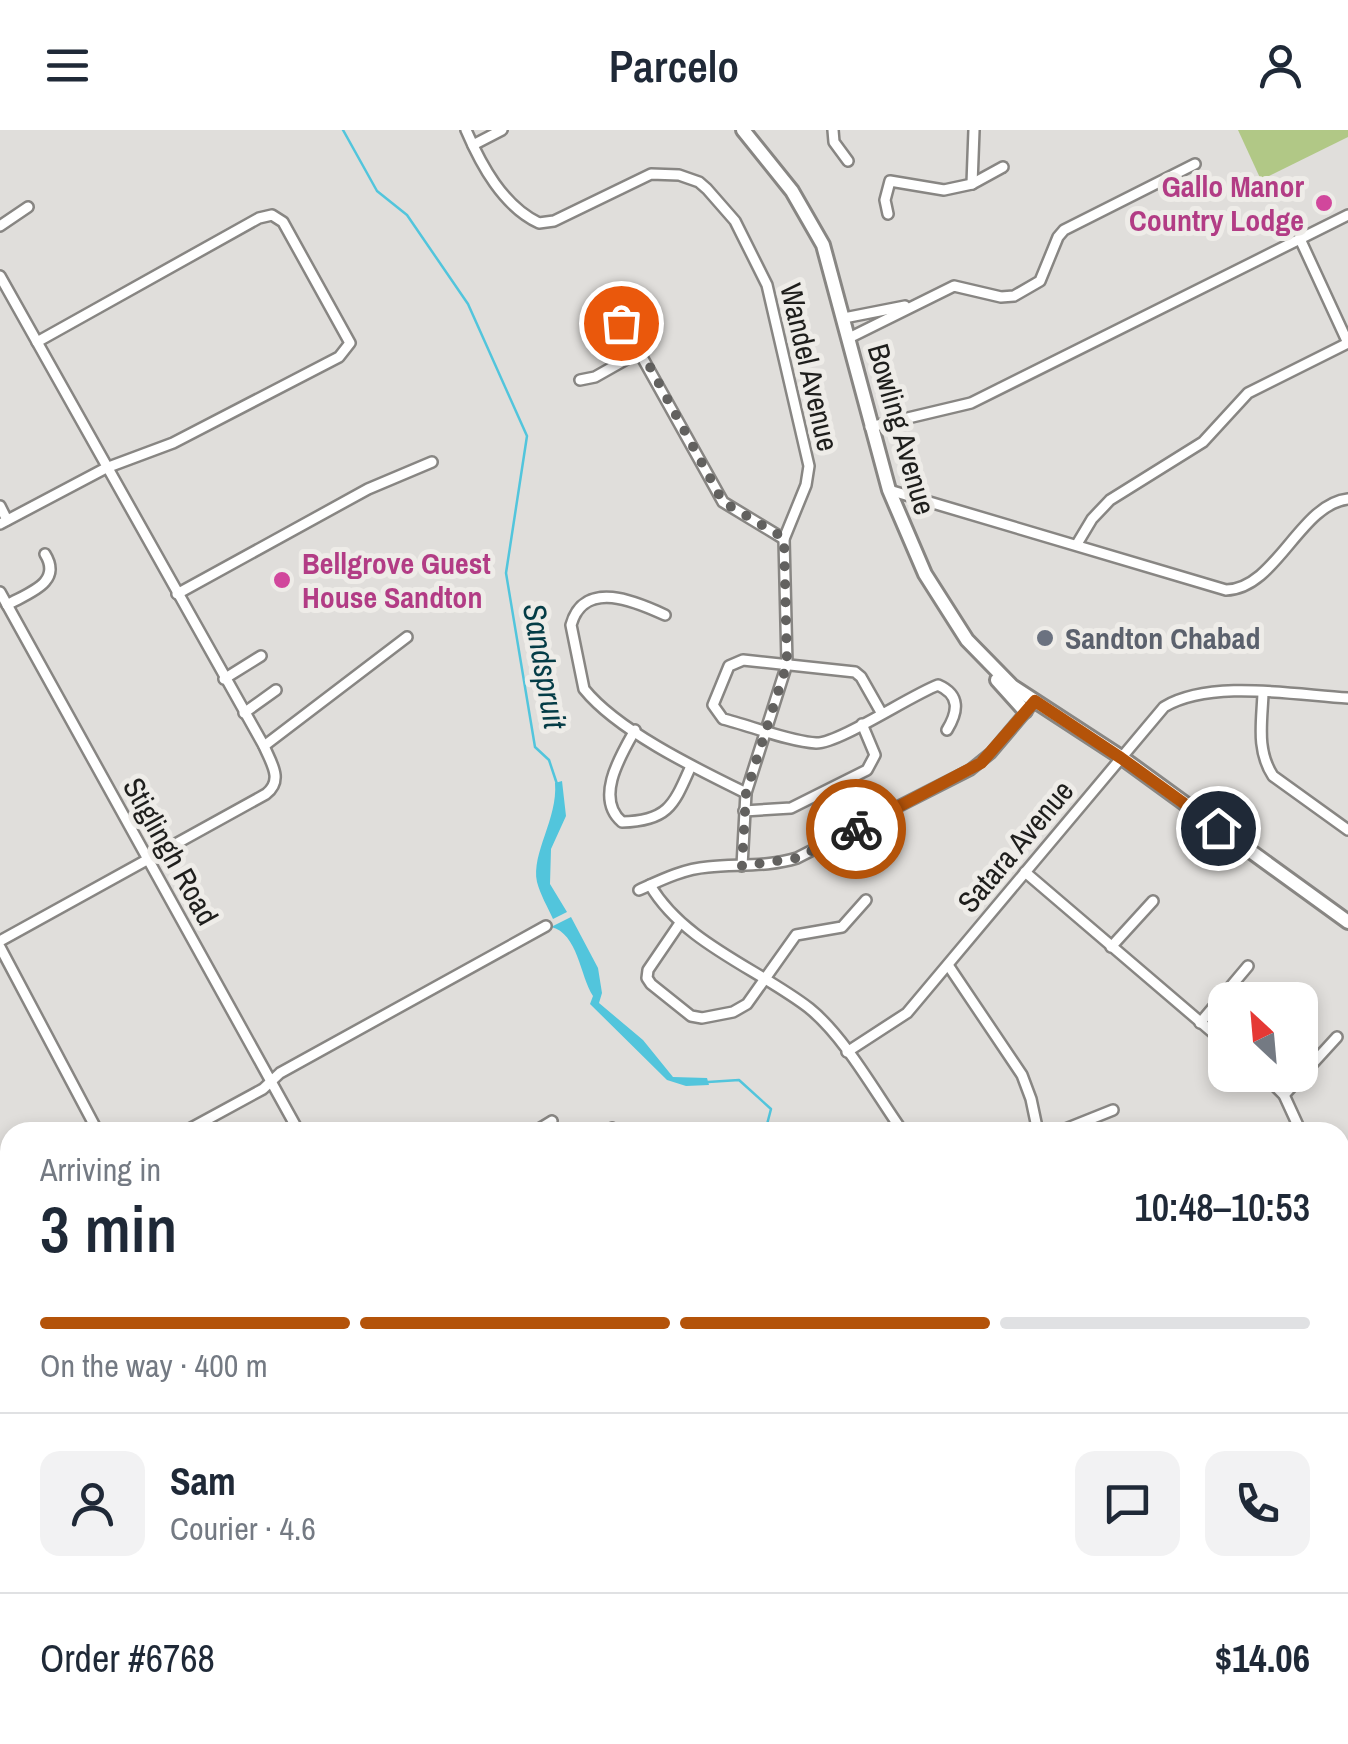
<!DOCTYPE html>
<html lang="en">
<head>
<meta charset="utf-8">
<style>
	body { margin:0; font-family:"Archivo Narrow",sans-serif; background:#f2f2f3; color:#1f2937; height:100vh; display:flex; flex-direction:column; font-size:38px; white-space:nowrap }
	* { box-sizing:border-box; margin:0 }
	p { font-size:32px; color:#747a83 }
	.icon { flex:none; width:55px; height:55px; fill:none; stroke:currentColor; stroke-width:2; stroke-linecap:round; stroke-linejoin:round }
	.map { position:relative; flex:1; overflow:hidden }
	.panel { position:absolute; left:0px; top:992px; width:1350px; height:622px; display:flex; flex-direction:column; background:#fff; border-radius:30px 30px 0 0; box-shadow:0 5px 15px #0003 }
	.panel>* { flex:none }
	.needle { width:65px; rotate:334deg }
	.buttons { position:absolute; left:1208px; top:852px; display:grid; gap:20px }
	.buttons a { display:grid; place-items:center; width:110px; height:110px; border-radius:20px; background:#fff; box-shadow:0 5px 15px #0003; font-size:50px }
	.pin { position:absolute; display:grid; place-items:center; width:85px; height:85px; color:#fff; margin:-42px; border:5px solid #fff; border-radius:50%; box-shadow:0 2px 10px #0007 }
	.courier { position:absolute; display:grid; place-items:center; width:100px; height:100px; margin:-50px; border:8px solid #b45309; border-radius:50%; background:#fff; color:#222; box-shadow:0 2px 12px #0007 }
	.summary em { font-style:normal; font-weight:600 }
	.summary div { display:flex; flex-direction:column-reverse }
	.summary { display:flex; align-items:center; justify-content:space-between; height:170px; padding:0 40px }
	h1 { font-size:65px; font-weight:600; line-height:75px }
	.bar { display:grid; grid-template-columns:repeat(4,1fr); gap:15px 10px; align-content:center; height:120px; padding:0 40px }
	.bar i { height:12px; border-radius:8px; background:#e0e1e3 }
	.bar .current { background:#b45309 }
	.bar p { grid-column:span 4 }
	.line { display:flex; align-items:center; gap:25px; padding:0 40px; border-top:2px solid #e0e1e3 }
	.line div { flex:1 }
	.round { display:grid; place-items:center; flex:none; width:105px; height:105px; border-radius:20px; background:#f2f2f3 }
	header { display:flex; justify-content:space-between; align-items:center; height:130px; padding:0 40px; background:#fff; font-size:45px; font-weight:600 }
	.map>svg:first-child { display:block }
	.green { fill:#b1c886 }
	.water { fill:#52c5dc }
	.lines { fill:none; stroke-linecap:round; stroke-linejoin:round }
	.stream { stroke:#52c5dc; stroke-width:2.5 }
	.minor-casing { stroke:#888683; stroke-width:14 }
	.secondary-casing { stroke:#888683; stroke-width:18 }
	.primary-casing { stroke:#888683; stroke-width:19 }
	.minor { stroke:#fff; stroke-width:9 }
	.secondary { stroke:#fff; stroke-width:12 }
	.primary { stroke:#fff; stroke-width:14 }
	.done { stroke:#62615f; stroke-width:10; stroke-dasharray:0 18 }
	.route { stroke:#b45309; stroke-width:12 }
	.hotel-dot { fill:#d1479c; stroke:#eeece8; stroke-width:4 }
	.worship-dot { fill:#6b7280; stroke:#eeece8; stroke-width:4 }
	.labels { text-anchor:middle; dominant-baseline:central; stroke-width:10; stroke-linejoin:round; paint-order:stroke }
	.hotel-label { font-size:30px; font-weight:bold; fill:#b23c85; stroke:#eeece8; text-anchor:end }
	.street-label { font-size:30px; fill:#1e1e1c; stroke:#eeece8 }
	.worship-label { font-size:30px; font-weight:bold; fill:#5b616d; stroke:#eeece8; text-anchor:start }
	.water-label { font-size:32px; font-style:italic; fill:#043c46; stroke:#eeece8 }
</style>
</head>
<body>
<header><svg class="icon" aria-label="menu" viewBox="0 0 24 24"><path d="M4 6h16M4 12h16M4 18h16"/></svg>Parcelo<svg class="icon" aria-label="person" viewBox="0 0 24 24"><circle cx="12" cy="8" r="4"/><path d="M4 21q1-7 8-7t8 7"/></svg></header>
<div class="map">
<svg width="1348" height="1614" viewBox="0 0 1348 1614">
	<rect width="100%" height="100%" fill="#e0dedb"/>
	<!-- green -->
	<path class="green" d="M 1238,0 L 1348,0 L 1348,7 L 1261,50 Z"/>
	<!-- water -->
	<g class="water">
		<path d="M 562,651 L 566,686 L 551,719 L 550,754 L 567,782 L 553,789 C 548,778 540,764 537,752 C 531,723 558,689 555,653 Z"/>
		<path d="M 571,787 L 598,838 L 602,863 L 599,873 L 643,910 L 673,947 L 707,948 L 709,955 L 686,956 L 667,950 L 590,874 L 593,866 C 580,846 578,803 551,797 Z"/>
	</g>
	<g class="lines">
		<!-- stream -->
		<g class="stream">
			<path d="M 343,0 L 377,61 L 407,85 L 468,174 L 527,306 L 506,443 L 535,617 L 549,630 L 557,654"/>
			<path d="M 708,952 L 739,950 L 771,979 L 765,1002"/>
			<path d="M 749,1614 L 752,1605"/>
		</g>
		<defs>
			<g id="minor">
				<path d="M 466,0 C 481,35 503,76 539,93 L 554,91 L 651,44 L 679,45 L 699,52 L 707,59 L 735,91 L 767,155 L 809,336 L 806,355 L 784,409 L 787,534 L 746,663 L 742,736"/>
				<path d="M 833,0 L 834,12 L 848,31"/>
				<path d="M 473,15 L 502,0"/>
				<path d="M 972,54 L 1003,37"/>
				<path d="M 888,84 L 885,70 L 890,51 L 944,60 L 972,54 L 974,0"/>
				<path d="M 0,96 L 28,77"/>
				<path d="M 1300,109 L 1348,213"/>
				<path d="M 0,146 L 264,616 C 271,633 284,650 266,664 L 0,811"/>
				<path d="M 844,188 L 905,176"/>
				<path d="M 849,208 L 954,156 L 1001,167 L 1014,166 L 1040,151 L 1058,107 L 1064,100 L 1195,34"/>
				<path d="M 591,210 L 623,193 L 723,372 L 784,409"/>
				<path d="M 580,250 L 595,247 L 641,221"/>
				<path d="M 870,297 L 971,273 L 1348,85"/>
				<path d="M 889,360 L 1226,460 C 1276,459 1300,374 1348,369"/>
				<path d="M 0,376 L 7,390"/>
				<path d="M 0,394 L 106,338 L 173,313 L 339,227 L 350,213 L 283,92 L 272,85 L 259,88 L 37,212"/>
				<path d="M 1077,414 L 1092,389 L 1110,370 L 1203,312 L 1248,263 L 1348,213"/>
				<path d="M 0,462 L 299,1002"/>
				<path d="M 177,464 L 368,359 L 432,332"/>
				<path d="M 7,475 C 28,463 63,453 45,424"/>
				<path d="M 665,485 C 637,472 584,448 571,495 L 584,559 C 618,601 697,639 746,663"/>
				<path d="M 224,549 L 261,526"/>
				<path d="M 1263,563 C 1262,592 1256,620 1273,646 L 1348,700"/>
				<path d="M 244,583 L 276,560"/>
				<path d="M 882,584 L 861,547 L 855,542 L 743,530 L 729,536 L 713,575 L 723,589 C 748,595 791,612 816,613 C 838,614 911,565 938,555 C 961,565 958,582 947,600"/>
				<path d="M 635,600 C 621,625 594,668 622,692 C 669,691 674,674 691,636"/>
				<path d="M 264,616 L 407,507"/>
				<path d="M 744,681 L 791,678 L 867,640 L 875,625 L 862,594"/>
				<path d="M 1025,742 L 1225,913"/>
				<path d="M 650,755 C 684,813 757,838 809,878 C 845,907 876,964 903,1002"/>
				<path d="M 639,760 C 661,750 683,739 708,737 C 738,734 768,737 797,728 L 970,640 L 991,623 L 1035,571"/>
				<path d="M 680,793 L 648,840 L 647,848 L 651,854 L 691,886 L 702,888 L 733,882 L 747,874 L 796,805 L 842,797 L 866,770"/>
				<path d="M 0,817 L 98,1002"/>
				<path d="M 1111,817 L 1153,771"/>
				<path d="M 948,835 L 1022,945 L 1031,969 L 1038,1002"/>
				<path d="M 1200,893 L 1248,836"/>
				<path d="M 847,922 L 907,883 L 1164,577 C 1211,549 1295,565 1348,568"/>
				<path d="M 1264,945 L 1284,965 L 1301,1002"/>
				<path d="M 1284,965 L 1337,907"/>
				<path d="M 612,998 L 618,1002"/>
				<path d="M 184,1002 L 263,959 L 280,943 L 546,796"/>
				<path d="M 534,1002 L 552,991"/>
				<path d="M 1058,1002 L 1113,980"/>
				<path d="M 1340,1021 L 1348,1018"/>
				<path d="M 1340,1072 L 1348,1069"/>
				<path d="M 1340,1167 L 1348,1165"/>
				<path d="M 0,1169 L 10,1156"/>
				<path d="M 0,1172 L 10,1188"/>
				<path d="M 0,1187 L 10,1174"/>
				<path d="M 1340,1223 L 1348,1225"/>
				<path d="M 1340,1368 L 1348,1370"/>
				<path d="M 0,1486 L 4,1499 L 0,1507"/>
				<path d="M 1340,1533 L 1348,1538"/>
				<path d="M 382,1605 L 387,1614"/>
				<path d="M 634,1605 L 638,1612"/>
				<path d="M 1048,1605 L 1105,1614"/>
				<path d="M 323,1613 L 339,1605"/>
				<path d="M 893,1614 L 922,1605"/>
			</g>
			<g id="secondary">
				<path d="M 743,0 L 792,61 L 823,115 L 889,360 L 925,444 L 967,510 L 1012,556 L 1121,627 L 1348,792"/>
				<path d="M 997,550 L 1025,581"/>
			</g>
			<g id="primary">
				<path d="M 0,1344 L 10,1353"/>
				<path d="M 0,1363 L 10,1373"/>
				<path d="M 258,1605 L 268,1614"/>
				<path d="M 279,1605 L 289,1614"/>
			</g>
		</defs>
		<!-- minor casing -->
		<use href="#minor" class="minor-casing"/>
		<!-- secondary casing -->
		<use href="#secondary" class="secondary-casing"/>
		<!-- primary casing -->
		<use href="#primary" class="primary-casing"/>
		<!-- minor -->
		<use href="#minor" class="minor"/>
		<!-- secondary -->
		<use href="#secondary" class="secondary"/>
		<!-- primary -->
		<use href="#primary" class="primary"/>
	</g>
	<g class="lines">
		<!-- done -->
		<path class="done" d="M 621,193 L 630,200 L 723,372 L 784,408 L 787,534 L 746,663 L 742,736 L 797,728 L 856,699"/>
		<!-- route -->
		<path class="route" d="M 856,699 L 981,633 L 1035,571 L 1121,628 L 1218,698"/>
	</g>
	<!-- markers -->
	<g class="hotel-dot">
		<circle cx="1324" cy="73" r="10"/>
		<circle cx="282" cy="450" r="10"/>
	</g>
	<circle class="worship-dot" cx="1045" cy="508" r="10"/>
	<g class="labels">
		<!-- hotel labels -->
		<g class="hotel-label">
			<text x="1304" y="56">Gallo Manor<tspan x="1304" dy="34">Country Lodge</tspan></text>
			<text x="302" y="433" text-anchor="start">Bellgrove Guest<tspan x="302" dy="34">House Sandton</tspan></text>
		</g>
		<!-- street labels -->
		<g class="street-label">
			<text transform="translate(810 237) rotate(77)">Wandel Avenue</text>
			<text transform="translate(902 299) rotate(74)">Bowling Avenue</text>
			<text transform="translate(1015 716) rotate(-50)">Satara Avenue</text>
			<text transform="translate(171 721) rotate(61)">Stiglingh Road</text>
		</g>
		<!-- worship labels -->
		<g class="worship-label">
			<text x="1065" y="508">Sandton Chabad</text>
		</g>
		<!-- water labels -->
		<g class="water-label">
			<text transform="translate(545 536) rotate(80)">Sandspruit</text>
		</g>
	</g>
</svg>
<div class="buttons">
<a><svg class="needle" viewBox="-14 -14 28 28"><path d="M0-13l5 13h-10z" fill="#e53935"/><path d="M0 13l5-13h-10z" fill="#747a83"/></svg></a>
</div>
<div class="pin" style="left:621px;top:193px;background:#ea580c"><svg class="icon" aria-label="bag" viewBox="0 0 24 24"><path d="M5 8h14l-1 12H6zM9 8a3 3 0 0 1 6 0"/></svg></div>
<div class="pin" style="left:1218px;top:698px;background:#1f2937"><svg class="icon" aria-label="home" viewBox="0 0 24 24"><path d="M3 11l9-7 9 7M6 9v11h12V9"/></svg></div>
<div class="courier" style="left:856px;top:699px"><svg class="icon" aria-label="bike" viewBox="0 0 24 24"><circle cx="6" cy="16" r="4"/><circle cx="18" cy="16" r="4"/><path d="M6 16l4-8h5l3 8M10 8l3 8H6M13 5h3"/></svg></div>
<section class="panel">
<div class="summary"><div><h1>3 min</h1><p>Arriving in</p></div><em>10:48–10:53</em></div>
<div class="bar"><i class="current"></i><i class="current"></i><i class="current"></i><i></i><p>On the way · 400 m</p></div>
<div class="line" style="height:180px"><a class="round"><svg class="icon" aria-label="person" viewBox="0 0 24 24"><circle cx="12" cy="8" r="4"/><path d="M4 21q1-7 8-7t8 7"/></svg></a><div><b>Sam</b><p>Courier · 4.6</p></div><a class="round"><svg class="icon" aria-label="chat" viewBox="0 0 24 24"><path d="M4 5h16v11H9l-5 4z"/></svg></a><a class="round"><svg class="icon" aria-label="phone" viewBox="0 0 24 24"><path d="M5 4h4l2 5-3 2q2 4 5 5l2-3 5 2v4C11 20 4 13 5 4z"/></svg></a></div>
<div class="line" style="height:130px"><div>Order #6768</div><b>$14.06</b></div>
</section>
</div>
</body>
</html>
